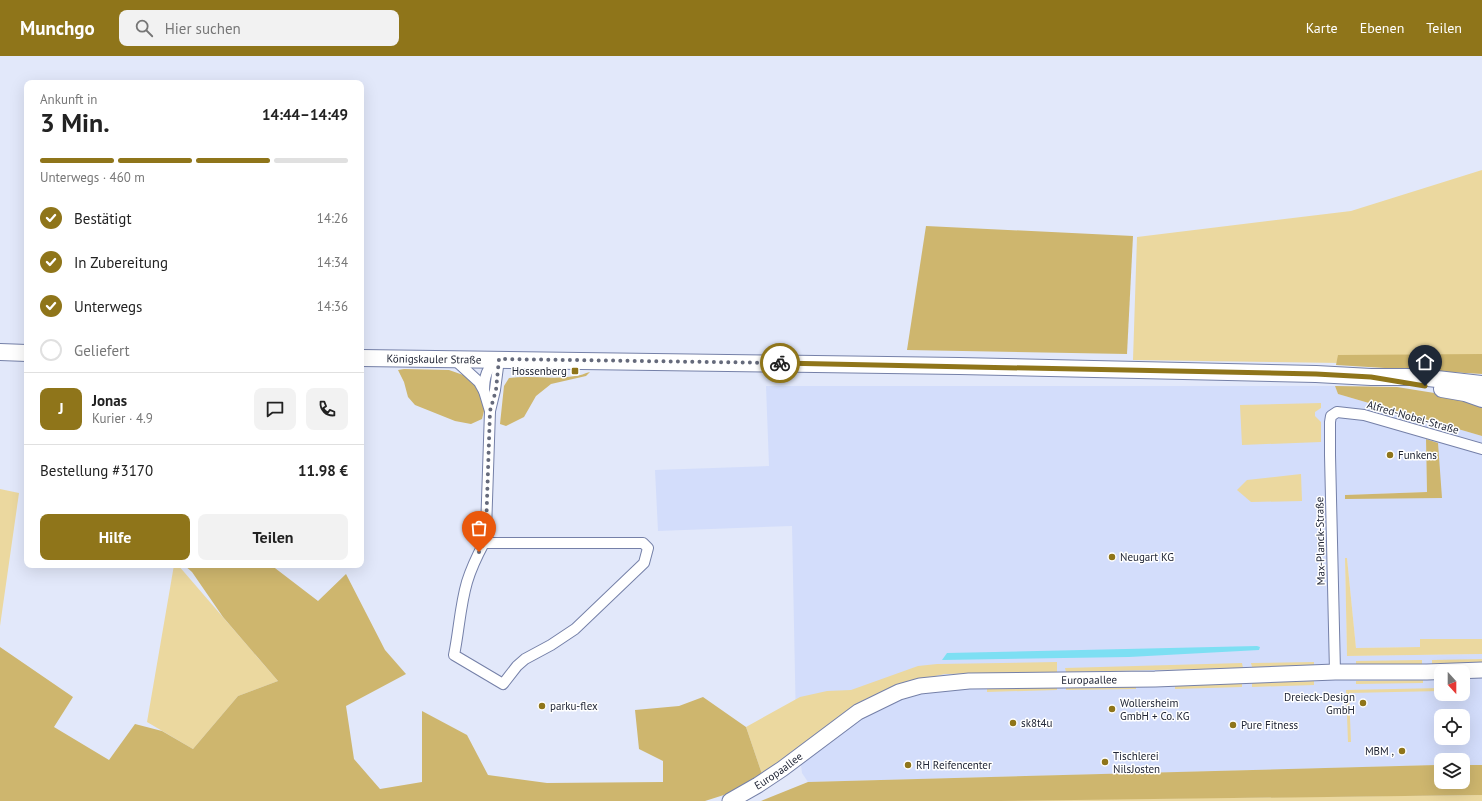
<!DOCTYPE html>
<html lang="de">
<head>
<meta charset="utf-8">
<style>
	body { margin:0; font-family:"PT Sans",sans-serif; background:#f2f2f2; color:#222; height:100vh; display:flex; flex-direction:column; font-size:15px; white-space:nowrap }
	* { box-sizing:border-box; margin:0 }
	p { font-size:13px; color:#767676 }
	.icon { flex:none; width:22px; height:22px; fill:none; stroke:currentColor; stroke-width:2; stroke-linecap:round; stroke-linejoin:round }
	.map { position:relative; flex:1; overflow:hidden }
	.drawer { position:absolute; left:24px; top:24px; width:340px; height:488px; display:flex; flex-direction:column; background:#fff; border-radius:8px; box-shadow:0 4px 16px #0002 }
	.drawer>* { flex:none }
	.needle { width:26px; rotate:159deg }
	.controls { position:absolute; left:1434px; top:609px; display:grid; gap:8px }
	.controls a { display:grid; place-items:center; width:36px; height:36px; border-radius:8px; background:#fff; box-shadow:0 4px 16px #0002; font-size:20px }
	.pin { position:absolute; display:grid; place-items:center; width:34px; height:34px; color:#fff; margin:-41px -17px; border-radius:50% 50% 50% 0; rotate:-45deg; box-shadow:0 0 4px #0007 }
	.pin .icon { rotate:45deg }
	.courier { position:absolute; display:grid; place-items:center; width:40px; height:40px; margin:-20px; border:3px solid #8f751a; border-radius:50%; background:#fff; color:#222; box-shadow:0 1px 5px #0007 }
	.headline em { font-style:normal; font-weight:700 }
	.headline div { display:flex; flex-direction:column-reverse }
	.headline { display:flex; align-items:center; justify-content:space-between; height:68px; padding:0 16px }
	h1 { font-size:26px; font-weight:700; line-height:30px }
	.bar { display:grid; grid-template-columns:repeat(4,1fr); gap:6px 4px; align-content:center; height:48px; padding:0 16px }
	.bar i { height:5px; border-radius:3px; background:#e0e0e0 }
	.bar .selected { background:#8f751a }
	.bar p { grid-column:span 4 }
	.line { display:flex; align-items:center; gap:10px; padding:0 16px; border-top:1px solid #e0e0e0 }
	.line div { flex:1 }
	.round { display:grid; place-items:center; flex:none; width:42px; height:42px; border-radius:8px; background:#f2f2f2 }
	ol { padding:0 16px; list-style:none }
	li { display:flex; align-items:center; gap:12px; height:44px }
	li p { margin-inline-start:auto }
	li .icon { padding:4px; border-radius:50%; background:#8f751a; color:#fff; stroke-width:4 }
	li:last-child { color:#767676 }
	li i { width:22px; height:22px; border:2px solid #e0e0e0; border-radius:50% }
	.action { display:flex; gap:8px; margin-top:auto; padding:8px 16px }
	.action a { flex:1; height:46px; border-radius:8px; background:#8f751a; color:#fff; font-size:16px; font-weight:700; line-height:46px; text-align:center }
	.action a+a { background:#f2f2f2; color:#222 }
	header { display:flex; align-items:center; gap:24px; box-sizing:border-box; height:56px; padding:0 20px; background:#8f751a; color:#fff }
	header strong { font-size:19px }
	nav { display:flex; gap:22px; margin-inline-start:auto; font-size:14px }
	.search { width:280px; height:36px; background:#f2f2f2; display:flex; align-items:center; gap:10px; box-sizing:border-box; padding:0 14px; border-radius:8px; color:#767676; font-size:15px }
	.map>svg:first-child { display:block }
	.built { fill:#d3ddfb; fill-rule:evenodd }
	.green { fill:#ebd89f }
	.forest { fill:#ceb66e }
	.water { fill:#7ddff3 }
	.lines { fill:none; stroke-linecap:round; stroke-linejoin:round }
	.street-casing { stroke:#7580a8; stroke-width:12 }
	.secondary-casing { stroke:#7580a8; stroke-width:17 }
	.primary-casing { stroke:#7580a8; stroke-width:18 }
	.street { stroke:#fff; stroke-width:10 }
	.secondary { stroke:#fff; stroke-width:15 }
	.primary { stroke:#fff; stroke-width:16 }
	.done { stroke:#656a7b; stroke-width:4; stroke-dasharray:0 7.2 }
	.route { stroke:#8f751a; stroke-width:5 }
	.poi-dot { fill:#8f751a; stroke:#fff; stroke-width:1.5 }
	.labels { text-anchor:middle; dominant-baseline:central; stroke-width:3; stroke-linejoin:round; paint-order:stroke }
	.street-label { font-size:11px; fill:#212636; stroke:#fff }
	.poi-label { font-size:11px; fill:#212636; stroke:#fff; text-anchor:start }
</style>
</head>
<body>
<header>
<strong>Munchgo</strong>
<div class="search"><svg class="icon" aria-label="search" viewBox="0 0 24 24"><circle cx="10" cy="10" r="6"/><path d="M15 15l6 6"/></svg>Hier suchen</div>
<nav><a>Karte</a><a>Ebenen</a><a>Teilen</a></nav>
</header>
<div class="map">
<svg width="1482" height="745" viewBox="0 0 1482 745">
	<rect width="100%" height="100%" fill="#e2e8fa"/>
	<!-- built -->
	<path class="built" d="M 766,330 L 1335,330 L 1338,338 L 1482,380 L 1482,583 L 1421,583 L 1420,591 L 1356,592 L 1347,502 L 1345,502 L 1347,600 L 1482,598 L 1482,709 L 1463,709 L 1463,704 L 1441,704 L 1441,709 L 808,726 L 802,717 L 796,669 L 792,470 L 658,475 L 655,414 L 769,410 ZM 1240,349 L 1321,352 L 1315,355 L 1315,360 ZM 1426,384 L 1441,442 L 1345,439 L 1427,436 ZM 1441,616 L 1463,616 L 1463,638 L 1441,638 ZM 1441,660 L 1463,660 L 1463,682 L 1441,682 Z"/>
	<!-- green -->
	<g class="green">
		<path d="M 1482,114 L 1482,309 L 1133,304 L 1137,181 L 1351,155 Z"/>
		<path d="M 1321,347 L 1321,352 L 1315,356 L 1315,360 L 1321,366 L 1321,386 L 1242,389 L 1240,349 Z"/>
		<path d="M 1301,418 L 1302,445 L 1251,446 L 1237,434 L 1247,424 Z"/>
		<path d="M 0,433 L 19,437 L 0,570 Z"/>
		<path d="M 1345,502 L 1347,502 L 1356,592 L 1420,591 L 1420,583 L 1482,583 L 1482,598 L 1347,600 Z"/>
		<path d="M 174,509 L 178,509 L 278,625 L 238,640 L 193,693 L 147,666 Z"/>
		<path d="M 1482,603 L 1482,607 L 1432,608 L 1432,604 Z"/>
		<path d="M 1422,604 L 1422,608 L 1356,609 L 1356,605 Z"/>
		<path d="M 1057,606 L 1057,616 L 945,618 L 921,623 L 763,721 L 746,671 L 800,641 L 827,635 L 851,634 L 918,610 L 937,608 Z"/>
		<path d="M 1314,606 L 1314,609 L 1308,610 L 1252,611 L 1251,607 Z"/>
		<path d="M 1242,607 L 1243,612 L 1066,616 L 1065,612 Z"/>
		<path d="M 1423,624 L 1423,627 L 1356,628 L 1356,625 Z"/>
		<path d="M 1314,625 L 1314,629 L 1252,631 L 1252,627 Z"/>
		<path d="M 1242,627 L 1242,631 L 1175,633 L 1175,629 Z"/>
		<path d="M 1136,629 L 1136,633 L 1066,634 L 1066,631 Z"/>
		<path d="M 1057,630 L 1057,634 L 987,636 L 987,632 Z"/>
		<path d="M 1441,632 L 1441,635 L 1349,637 L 1351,686 L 1348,686 L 1346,634 Z"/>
		<path d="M 1482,739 L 1482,745 L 999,745 L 999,744 Z"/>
	</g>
	<!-- forest -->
	<g class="forest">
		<path d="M 926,170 L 1133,180 L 1127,298 L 907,294 Z"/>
		<path d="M 1482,298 L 1482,318 L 1336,309 L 1338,299 Z"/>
		<path d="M 404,313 L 449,314 L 466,320 L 479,328 L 485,351 L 482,363 L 471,368 L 455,365 L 415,349 L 408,341 L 404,326 L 398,314 Z"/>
		<path d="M 590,316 L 586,320 L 551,328 L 536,340 L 524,361 L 506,370 L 500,368 L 504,330 L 509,322 C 531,319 553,324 575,320 C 580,320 585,317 590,316 Z"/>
		<path d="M 1335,330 L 1397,331 L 1453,340 L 1482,349 L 1482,380 L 1338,338 Z"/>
		<path d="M 1426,383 L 1438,387 L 1442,442 L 1345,443 L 1345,439 L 1427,436 Z"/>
		<path d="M 184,509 L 271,509 L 318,545 L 346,518 L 385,594 L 406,618 L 346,650 L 354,703 L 380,733 L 422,726 L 422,655 L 467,679 L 488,719 L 547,727 L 663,726 L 663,705 L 639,693 L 635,654 L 679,650 L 703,641 L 746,671 L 763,721 L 727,738 L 705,745 L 0,745 L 0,591 L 73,641 L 54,671 L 109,704 L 135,668 L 162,675 L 193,693 L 238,640 L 278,625 L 223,561 L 192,516 Z"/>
		<path d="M 1436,709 L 1441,709 L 1441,726 L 1463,726 L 1463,709 L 1482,709 L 1482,739 L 999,745 L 761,745 L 808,726 Z"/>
	</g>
	<!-- water -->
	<path class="water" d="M 1257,590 L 1260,591 L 1259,594 L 1129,601 L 942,604 L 947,597 Z"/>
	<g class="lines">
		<defs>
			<g id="street">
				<path d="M 455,304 L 479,326 L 484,335 L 490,355 L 486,474 L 484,487 L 643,487 L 648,492 L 644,507 L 575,573 L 551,589 L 525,603 L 517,610 L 503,628 L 454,599 C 459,575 460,550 467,526 C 471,513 477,500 484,487"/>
				<path d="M 484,335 C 484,321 487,310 499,303"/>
				<path d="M 490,355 L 495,334 L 499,303"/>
				<path d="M 1335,616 L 1330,399 L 1330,366 L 1331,360 L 1337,356 L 1364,359 L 1482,393"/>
			</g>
			<g id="secondary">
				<path id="s1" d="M 730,745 L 758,729 L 782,713 L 858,656 L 899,636 L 920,630 L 969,625 L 1155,623 L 1335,616 L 1427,616 L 1482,614"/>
			</g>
			<g id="primary">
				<path d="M 0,296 L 27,297"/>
				<path id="s2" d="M 361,302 L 959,310 L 1316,318 L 1371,321 L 1419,321 L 1482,328"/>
				<path d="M 1442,333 L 1465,337 L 1482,343"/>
			</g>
		</defs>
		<!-- street casing -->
		<use href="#street" class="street-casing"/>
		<!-- secondary casing -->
		<use href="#secondary" class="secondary-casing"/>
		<!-- primary casing -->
		<use href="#primary" class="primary-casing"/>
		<!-- street -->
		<use href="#street" class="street"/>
		<!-- secondary -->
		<use href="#secondary" class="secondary"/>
		<!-- primary -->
		<use href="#primary" class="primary"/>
	</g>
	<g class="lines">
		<!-- done -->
		<path class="done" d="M 479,496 L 484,487 L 486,474 L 490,355 L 496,334 L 499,303 L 780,307"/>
		<!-- route -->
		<path class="route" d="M 780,307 L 1316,318 L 1371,321 L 1425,330"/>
	</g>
	<!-- markers -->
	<g class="poi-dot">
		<rect x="571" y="311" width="8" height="8" rx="2"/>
		<circle cx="1390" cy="399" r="4"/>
		<circle cx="1112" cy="501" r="4"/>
		<circle cx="1363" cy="647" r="4"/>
		<circle cx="542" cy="650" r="4"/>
		<circle cx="1112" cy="653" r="4"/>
		<circle cx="1013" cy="667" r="4"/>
		<circle cx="1233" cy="669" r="4"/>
		<circle cx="1402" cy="695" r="4"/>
		<circle cx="1105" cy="706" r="4"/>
		<circle cx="908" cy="709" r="4"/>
	</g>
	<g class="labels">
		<!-- street labels -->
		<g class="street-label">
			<text stroke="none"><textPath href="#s2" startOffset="73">Königskauler Straße</textPath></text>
			<text transform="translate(1413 361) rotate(16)">Alfred-Nobel-Straße</text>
			<text transform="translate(1320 485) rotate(-91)">Max-Planck-Straße</text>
			<text stroke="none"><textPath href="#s1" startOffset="393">Europaallee</textPath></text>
			<text stroke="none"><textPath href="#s1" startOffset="57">Europaallee</textPath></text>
		</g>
		<!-- poi labels -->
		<g class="poi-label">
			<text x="567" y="315" text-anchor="end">Hossenberg</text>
			<text x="1398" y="399">Funkens</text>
			<text x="1120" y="501">Neugart KG</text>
			<text x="1355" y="641" text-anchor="end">Dreieck-Design<tspan x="1355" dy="13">GmbH</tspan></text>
			<text x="1120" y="647">Wollersheim<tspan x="1120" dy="13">GmbH + Co. KG</tspan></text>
			<text x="550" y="650">parku-flex</text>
			<text x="1021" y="667">sk8t4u</text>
			<text x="1241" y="669">Pure Fitness</text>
			<text x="1394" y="695" text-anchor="end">MBM ,</text>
			<text x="1113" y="700">Tischlerei<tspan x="1113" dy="13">NilsJosten</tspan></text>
			<text x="916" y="709">RH Reifencenter</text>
		</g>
	</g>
</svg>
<div class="controls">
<a><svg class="needle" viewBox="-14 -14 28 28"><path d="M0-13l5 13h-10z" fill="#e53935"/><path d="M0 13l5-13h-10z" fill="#767676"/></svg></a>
<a><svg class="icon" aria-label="locate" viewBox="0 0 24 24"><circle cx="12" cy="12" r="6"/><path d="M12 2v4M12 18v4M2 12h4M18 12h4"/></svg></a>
<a><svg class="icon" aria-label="layers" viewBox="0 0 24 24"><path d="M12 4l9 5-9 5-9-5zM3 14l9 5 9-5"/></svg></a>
</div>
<div class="pin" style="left:479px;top:496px;background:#ea580c"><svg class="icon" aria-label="bag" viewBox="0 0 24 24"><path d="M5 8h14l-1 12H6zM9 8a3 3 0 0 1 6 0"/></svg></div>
<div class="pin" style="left:1425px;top:330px;background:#1f2937"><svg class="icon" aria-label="home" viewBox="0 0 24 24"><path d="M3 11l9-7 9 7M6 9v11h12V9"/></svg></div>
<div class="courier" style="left:780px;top:307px"><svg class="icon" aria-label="bike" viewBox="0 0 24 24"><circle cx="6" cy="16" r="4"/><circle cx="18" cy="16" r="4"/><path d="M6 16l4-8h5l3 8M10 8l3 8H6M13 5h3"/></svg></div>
<section class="drawer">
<div class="headline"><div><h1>3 Min.</h1><p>Ankunft in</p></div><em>14:44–14:49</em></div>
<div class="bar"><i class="selected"></i><i class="selected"></i><i class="selected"></i><i></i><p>Unterwegs · 460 m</p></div>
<ol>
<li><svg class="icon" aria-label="check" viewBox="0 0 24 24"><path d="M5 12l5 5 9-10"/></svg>Bestätigt<p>14:26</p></li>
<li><svg class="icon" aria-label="check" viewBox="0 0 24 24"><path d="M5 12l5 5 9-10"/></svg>In Zubereitung<p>14:34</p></li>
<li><svg class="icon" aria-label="check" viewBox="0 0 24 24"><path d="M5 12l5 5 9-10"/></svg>Unterwegs<p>14:36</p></li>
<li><i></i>Geliefert</li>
</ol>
<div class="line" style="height:72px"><b class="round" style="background:#8f751a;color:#fff">J</b><div><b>Jonas</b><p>Kurier · 4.9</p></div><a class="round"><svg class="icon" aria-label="chat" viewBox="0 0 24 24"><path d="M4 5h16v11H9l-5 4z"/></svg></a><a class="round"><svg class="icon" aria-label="phone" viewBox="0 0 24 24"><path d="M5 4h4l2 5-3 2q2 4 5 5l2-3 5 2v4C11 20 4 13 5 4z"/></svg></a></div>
<div class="line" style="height:52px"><div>Bestellung #3170</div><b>11.98 €</b></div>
<div class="action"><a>Hilfe</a><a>Teilen</a></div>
</section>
</div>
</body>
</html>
